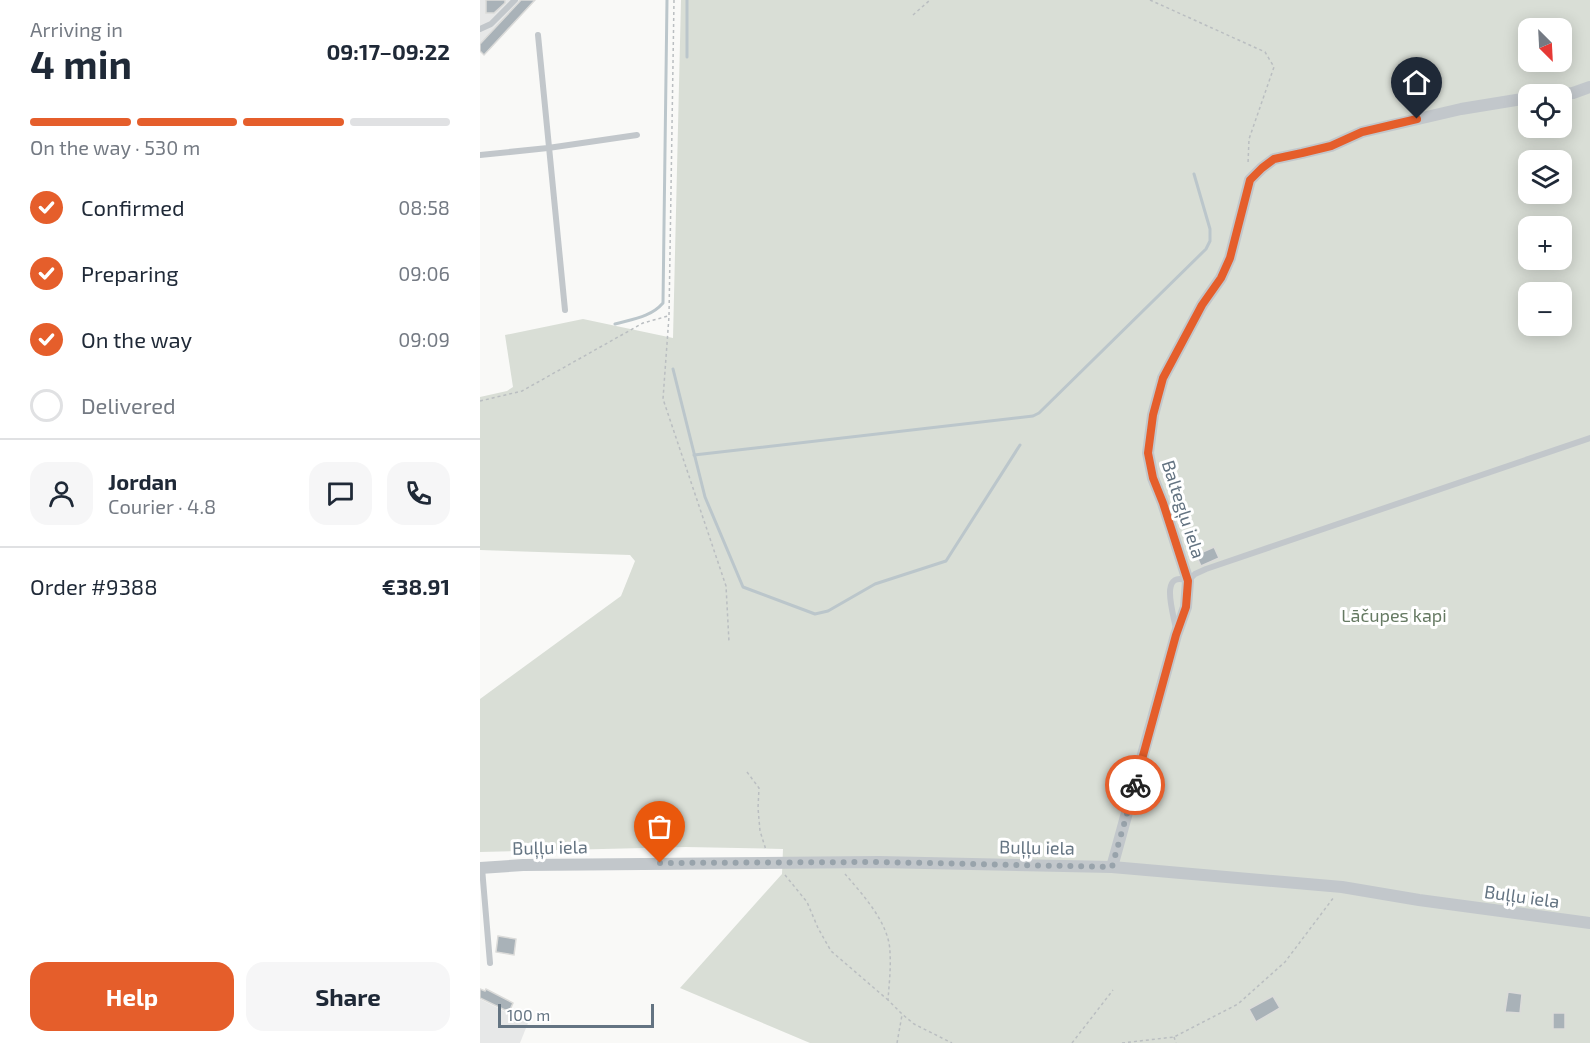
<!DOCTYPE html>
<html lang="en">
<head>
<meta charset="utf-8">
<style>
	body { margin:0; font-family:"Exo 2",sans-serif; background:#f6f6f7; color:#1f2937; height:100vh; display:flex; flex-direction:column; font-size:22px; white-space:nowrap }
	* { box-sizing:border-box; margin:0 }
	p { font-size:20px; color:#747a83 }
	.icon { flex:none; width:33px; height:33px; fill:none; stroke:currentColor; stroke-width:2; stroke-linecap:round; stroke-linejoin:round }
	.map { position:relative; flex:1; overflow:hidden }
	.panel { display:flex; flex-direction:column; background:#fff; width:480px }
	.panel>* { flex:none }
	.needle { width:39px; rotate:156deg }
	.fabs { position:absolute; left:1038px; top:18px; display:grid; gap:12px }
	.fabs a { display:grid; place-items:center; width:54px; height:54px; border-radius:12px; background:#fff; box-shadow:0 3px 15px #0003; font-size:30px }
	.scale { position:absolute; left:18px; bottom:15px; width:156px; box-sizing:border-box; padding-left:6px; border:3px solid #647482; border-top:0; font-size:16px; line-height:21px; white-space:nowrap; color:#647482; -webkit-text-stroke:4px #fff; paint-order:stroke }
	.pin { position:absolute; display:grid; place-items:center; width:51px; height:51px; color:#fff; margin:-62px -26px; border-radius:50% 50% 50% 0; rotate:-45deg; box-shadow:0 0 6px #0007 }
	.pin .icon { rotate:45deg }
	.courier { position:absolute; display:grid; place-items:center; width:60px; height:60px; margin:-30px; border:4px solid #e55e2b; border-radius:50%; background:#fff; color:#222; box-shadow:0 2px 8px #0007 }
	.head em { font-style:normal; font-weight:700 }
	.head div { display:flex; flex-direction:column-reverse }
	.head { display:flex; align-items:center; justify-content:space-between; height:102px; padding:0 30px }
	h1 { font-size:39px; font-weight:700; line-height:45px }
	.bar { display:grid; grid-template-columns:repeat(4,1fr); gap:9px 6px; align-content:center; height:72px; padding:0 30px }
	.bar i { height:8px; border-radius:4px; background:#e0e1e3 }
	.bar .on { background:#e55e2b }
	.bar p { grid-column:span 4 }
	.line { display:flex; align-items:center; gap:15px; padding:0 30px; border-top:2px solid #e0e1e3 }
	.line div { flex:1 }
	.round { display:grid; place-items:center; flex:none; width:63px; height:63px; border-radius:18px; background:#f6f6f7 }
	ol { padding:0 30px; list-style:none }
	li { display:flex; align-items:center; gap:18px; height:66px }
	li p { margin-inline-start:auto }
	li .icon { padding:6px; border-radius:50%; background:#e55e2b; color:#fff; stroke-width:4 }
	li:last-child { color:#747a83 }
	li i { width:33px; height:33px; border:3px solid #e0e1e3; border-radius:50% }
	.cta { display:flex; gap:12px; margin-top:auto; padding:12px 30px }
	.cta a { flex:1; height:69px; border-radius:18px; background:#e55e2b; color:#fff; font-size:24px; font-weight:700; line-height:69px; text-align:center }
	.cta a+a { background:#f6f6f7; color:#1f2937 }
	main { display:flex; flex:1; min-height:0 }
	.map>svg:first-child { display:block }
	.built { fill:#e7e8e8 }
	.green { fill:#d9ded6; fill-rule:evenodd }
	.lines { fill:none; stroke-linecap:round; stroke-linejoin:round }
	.stream { stroke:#bbc6cb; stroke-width:3 }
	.building { fill:#a9b2b8; stroke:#dbdbd9; stroke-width:1.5 }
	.path { stroke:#babec1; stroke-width:1.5; stroke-dasharray:3 3; stroke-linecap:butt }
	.lane { stroke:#c2c7cb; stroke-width:6 }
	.street { stroke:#c2c7cb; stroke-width:12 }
	.done { stroke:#98a3ab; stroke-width:6; stroke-dasharray:0 10.8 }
	.route { stroke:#e55e2b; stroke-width:8 }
	.labels { text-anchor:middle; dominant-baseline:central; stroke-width:6; stroke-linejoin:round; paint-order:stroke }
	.street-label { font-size:18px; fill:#647482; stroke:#fff }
	.park-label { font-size:18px; fill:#667a63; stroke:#fff }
</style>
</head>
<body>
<main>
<section class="panel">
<div class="head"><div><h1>4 min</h1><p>Arriving in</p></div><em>09:17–09:22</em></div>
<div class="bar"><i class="on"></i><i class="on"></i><i class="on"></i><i></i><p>On the way · 530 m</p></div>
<ol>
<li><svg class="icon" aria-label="check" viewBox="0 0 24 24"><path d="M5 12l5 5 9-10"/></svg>Confirmed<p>08:58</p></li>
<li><svg class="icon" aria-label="check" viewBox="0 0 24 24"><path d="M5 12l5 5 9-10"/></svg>Preparing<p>09:06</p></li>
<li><svg class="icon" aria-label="check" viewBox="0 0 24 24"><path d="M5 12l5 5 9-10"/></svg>On the way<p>09:09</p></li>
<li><i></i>Delivered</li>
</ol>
<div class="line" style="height:108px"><a class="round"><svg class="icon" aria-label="person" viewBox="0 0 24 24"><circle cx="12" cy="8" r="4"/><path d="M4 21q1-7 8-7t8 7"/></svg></a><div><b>Jordan</b><p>Courier · 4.8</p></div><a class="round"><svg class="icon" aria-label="chat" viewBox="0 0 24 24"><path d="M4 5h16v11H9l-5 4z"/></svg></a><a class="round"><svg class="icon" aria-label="phone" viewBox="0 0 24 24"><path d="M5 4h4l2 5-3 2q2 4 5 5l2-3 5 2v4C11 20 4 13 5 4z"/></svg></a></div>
<div class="line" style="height:78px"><div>Order #9388</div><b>€38.91</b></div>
<div class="cta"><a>Help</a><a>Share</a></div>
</section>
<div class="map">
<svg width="1110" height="1043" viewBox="0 0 1110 1043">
	<rect width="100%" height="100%" fill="#f9f9f7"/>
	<!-- built -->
	<g class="built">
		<path d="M 0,0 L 55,0 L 4,55 L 0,51 Z"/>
		<path d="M 0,999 L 48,1023 L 40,1043 L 0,1043 Z"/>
	</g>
	<!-- green -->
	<path class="green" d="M 201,0 L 1110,0 L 1110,1043 L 330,1043 L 200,988 L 302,874 L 303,849 L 206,847 L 0,852 L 0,699 L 141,596 L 155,561 L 150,555 L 0,550 L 0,397 L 27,391 L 33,387 L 25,335 L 103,319 L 193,338 ZM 1048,28 L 1082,28 L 1082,62 L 1048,62 ZM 1048,94 L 1082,94 L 1082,128 L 1048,128 ZM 1048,160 L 1082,160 L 1082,194 L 1048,194 ZM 1048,226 L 1082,226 L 1082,260 L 1048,260 ZM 1048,292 L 1082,292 L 1082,326 L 1048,326 Z"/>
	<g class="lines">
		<!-- stream -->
		<g class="stream">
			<path d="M 207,0 L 207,57"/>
			<path d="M 135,324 C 153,319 171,317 183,303 L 187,0"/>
			<path d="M 193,369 L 225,497 L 263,587 L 335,614 L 348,611 L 395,584 L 466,561 L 540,445"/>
			<path d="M 214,455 L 553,416 L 559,413 L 726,249 L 730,241 L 730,229 L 714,174"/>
		</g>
	</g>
	<!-- building -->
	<g class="building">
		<path d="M 6,0 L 25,0 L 25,3 L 14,13 L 6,13 Z"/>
		<path d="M 41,0 L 55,0 L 4,55 L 0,51 L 0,44 Z"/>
		<path d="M 734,547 L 739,558 L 721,566 L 716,555 Z"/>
		<path d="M 18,936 L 36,939 L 34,955 L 16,952 Z"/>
		<path d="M 0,989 L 5,991 L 6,989 L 33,1003 L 29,1012 L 0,998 Z"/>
		<path d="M 1028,992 L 1042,994 L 1040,1013 L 1025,1012 Z"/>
		<path d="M 793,996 L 800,1008 L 776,1022 L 769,1009 Z"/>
		<rect x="1073" y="1013" width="12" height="16"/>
	</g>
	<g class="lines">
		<!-- path -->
		<g class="path">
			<path d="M 194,0 L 189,316 L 183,399 L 246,586 L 249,642"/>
			<path d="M 670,0 L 785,52 L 794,67 L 769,139 L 768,164"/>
			<path d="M 433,15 L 450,0"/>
			<path d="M 0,401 L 42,391 L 163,323 L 188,316"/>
			<path d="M 267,772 L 279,788 L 278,808 L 280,831 L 286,850"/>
			<path d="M 365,874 C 383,895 410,924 410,953 C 411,969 409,985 408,1000 L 422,1014 L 434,1024 L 472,1043"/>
			<path d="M 305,875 L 327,902 L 338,928 L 351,951 L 408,1000"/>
			<path d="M 694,1037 L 696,1043"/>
			<path d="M 417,1043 L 422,1015"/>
			<path d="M 592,1043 L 633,990"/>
			<path d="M 642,1043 L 694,1037 L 758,1004 L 805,962 L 854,897"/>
		</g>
		<!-- lane -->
		<g class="lane">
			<path d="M 0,29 L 11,24 L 35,0"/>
			<path d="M 58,35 L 85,310"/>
			<path d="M 0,155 L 68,148 L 157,135"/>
			<path d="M 696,629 C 694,615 678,569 708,581 L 715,574 L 726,569 L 1110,438"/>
			<path d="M 2,868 L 10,963"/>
		</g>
		<!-- street -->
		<g class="street">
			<path d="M 1081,94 L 1093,93 L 1110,87"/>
			<path d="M 632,867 L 696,635 L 706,607 L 708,581 L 683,503 L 673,478 L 668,453 L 673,415 L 683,378 L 722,305 L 741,278 L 750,258 L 770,180 L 782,168 L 794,159 L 822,153 L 851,146 L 882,132 L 981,109 L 1048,98"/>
			<path d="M 0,868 L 43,865 L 399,862 L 632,867 L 862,887 L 939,900 L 1110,923"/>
		</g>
	</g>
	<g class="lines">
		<!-- done -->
		<path class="done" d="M 180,863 L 399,862 L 632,867 L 655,785"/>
		<!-- route -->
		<path class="route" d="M 655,785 L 696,635 L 706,607 L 708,581 L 683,503 L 673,478 L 668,453 L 673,415 L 683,378 L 722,305 L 741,278 L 750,258 L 770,180 L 782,168 L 794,159 L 822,153 L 851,146 L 882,132 L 937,119"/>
	</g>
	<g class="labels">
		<!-- street labels -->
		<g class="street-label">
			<text transform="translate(704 509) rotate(72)">Baltegļu iela</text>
			<text transform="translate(70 847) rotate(-1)">Buļļu iela</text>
			<text transform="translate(557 847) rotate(1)">Buļļu iela</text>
			<text transform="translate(1042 896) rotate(8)">Buļļu iela</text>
		</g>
		<!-- park labels -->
		<g class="park-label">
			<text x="914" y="615">Lāčupes kapi</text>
		</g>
	</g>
</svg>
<div class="fabs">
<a><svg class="needle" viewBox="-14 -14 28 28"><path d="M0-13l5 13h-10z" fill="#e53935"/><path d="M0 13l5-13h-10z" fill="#747a83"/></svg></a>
<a><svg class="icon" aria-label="locate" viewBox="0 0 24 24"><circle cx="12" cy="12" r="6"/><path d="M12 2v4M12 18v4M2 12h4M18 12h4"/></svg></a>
<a><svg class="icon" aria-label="layers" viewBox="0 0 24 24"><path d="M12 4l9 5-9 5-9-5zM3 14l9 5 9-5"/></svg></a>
<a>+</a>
<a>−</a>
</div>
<div class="scale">100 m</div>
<div class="pin" style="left:180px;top:863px;background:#ea580c"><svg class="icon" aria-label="bag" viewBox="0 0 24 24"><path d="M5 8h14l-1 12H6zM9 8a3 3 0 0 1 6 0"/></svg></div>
<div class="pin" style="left:937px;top:119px;background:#1f2937"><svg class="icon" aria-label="home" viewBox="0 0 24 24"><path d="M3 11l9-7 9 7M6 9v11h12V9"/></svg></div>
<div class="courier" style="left:655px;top:785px"><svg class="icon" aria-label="bike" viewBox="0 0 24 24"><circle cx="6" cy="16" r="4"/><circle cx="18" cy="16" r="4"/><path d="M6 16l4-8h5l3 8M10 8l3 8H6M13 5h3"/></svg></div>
</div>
</main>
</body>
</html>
